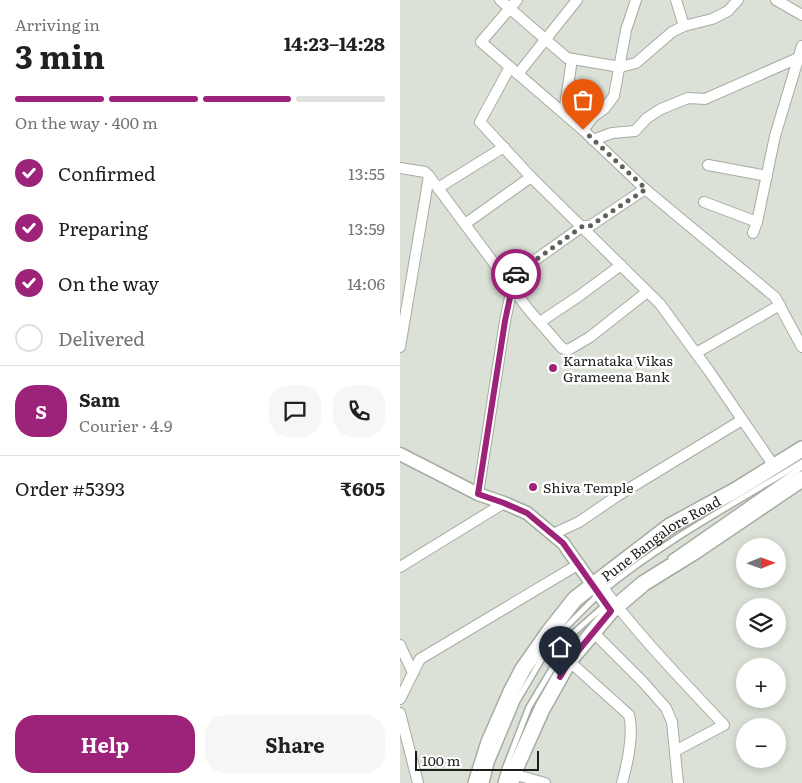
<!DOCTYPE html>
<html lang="en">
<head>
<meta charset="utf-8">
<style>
	body { margin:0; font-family:Literata,serif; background:#f6f6f6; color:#202124; height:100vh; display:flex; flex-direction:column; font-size:19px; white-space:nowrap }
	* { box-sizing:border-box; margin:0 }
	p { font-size:16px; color:#757577 }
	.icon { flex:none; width:28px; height:28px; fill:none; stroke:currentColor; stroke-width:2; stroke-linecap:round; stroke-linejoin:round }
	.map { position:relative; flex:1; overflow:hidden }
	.sheet { display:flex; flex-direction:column; background:#fff; width:400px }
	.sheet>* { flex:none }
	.needle { width:32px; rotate:89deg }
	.fabs { position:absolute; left:336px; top:538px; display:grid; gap:10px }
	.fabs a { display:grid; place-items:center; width:50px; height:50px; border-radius:50%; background:#fff; box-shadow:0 2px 8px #0003; font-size:25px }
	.scale { position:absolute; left:15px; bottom:12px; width:124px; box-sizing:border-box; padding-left:5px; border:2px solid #1c1e1a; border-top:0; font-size:14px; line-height:18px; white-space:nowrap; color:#1c1e1a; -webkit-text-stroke:4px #fff; paint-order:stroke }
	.pin { position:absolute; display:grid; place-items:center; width:42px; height:42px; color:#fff; margin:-51px -21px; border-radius:50% 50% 50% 0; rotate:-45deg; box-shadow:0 0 5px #0007 }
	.pin .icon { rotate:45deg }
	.courier { position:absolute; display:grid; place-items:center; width:50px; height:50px; margin:-25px; border:4px solid #9d2279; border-radius:50%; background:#fff; color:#222; box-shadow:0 1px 6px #0007 }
	.headline em { font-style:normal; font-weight:700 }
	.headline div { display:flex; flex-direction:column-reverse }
	.headline { display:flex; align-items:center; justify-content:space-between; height:85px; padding:0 15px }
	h1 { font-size:32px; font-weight:700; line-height:38px }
	.bar { display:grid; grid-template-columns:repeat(4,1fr); gap:8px 5px; align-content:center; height:60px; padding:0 15px }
	.bar i { height:6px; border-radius:4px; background:#e0e0e0 }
	.bar .active { background:#9d2279 }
	.bar p { grid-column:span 4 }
	.line { display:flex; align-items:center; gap:12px; padding:0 15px; border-top:1px solid #e0e0e0 }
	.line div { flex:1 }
	.round { display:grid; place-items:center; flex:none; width:52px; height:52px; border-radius:20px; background:#f6f6f6 }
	ol { padding:0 15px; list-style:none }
	li { display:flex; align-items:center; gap:15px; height:55px }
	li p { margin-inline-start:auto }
	li .icon { padding:5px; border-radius:50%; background:#9d2279; color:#fff; stroke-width:4 }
	li:last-child { color:#757577 }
	li i { width:28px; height:28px; border:2px solid #e0e0e0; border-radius:50% }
	.cta { display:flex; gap:10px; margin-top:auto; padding:10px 15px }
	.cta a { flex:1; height:58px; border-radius:20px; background:#9d2279; color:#fff; font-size:20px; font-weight:700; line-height:58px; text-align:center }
	.cta a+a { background:#f6f6f6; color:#202124 }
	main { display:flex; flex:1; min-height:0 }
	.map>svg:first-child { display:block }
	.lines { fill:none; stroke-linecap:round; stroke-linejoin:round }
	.service-casing { stroke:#a6aca2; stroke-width:8 }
	.minor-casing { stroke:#a6aca2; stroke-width:12 }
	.tertiary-casing { stroke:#a6aca2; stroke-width:15 }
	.primary-casing { stroke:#a6aca2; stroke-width:18 }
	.service { stroke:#fff; stroke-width:5 }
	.minor { stroke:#fff; stroke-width:10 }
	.tertiary { stroke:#fff; stroke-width:12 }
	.primary { stroke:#fff; stroke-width:15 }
	.done { stroke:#5f625c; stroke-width:5; stroke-dasharray:0 9 }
	.route { stroke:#9d2279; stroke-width:6 }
	.poi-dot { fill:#9d2279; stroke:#fff; stroke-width:2 }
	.labels { text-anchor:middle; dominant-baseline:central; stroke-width:5; stroke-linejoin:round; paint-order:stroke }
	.poi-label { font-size:14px; fill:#1c1e1a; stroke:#fff; text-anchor:start }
	.street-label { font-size:14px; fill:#1c1e1a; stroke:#fff }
</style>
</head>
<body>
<main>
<section class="sheet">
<div class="headline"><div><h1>3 min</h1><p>Arriving in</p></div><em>14:23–14:28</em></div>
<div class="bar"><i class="active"></i><i class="active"></i><i class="active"></i><i></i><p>On the way · 400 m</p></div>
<ol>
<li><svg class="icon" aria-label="check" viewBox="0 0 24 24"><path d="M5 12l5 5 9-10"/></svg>Confirmed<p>13:55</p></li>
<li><svg class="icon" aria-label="check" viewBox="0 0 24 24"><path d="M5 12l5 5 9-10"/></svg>Preparing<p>13:59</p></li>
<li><svg class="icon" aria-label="check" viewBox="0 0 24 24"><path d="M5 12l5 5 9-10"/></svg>On the way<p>14:06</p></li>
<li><i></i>Delivered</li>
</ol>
<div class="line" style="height:90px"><b class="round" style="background:#9d2279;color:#fff">S</b><div><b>Sam</b><p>Courier · 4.9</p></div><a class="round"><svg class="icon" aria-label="chat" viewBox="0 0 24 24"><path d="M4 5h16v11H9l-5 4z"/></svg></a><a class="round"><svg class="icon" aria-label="phone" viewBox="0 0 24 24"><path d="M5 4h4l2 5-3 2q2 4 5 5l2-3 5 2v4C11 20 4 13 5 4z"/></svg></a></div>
<div class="line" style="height:65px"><div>Order #5393</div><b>₹605</b></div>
<div class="cta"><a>Help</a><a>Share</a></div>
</section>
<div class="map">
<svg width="402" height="783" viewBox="0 0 402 783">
	<rect width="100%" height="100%" fill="#dbe1d7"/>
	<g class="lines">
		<defs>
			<g id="service">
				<path d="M 271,558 L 402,467"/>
				<path d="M 204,590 C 265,540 336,503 402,462"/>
				<path d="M 86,783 L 91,763 L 117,701 L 153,640 L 198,595"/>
				<path d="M 101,783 L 105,769 L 129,707 L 162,652 L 169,637 L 205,605"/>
			</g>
			<g id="minor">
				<path d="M 100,0 L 167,58 L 220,67 L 236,63 L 272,32 L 284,26 L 312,19 L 328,11 L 338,0"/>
				<path d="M 117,0 L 81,42 L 183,130 L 245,189 L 375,297 L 402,347"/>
				<path d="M 276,0 L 284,26"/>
				<path d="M 376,0 L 402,15"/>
				<path d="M 110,67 L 80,122 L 131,177 L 260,304 L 309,371 L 374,466"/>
				<path d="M 118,74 L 177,0"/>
				<path d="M 164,113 L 172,59"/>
				<path d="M 183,130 L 193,117 L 205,108 L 214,96 L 226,30 L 236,0"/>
				<path d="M 193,140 L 212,133 L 235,131 L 247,118 L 261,109 L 288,98 L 305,99 L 398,58"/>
				<path d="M 308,165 L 367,176"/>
				<path d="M 0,168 L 25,172 L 29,176 L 128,309 L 162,348 L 168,350 L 190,337 L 247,292"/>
				<path d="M 38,188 L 104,147"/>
				<path d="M 304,202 L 357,222"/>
				<path d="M 65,224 L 131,177"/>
				<path d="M 353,233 L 357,222 L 375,136 L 402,46"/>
				<path d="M 107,280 L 183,226 L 190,226 L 245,189"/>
				<path d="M 140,322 L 179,296 L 221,265"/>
				<path d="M 0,347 L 29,176"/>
				<path d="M 296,353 L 380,305"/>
				<path d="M 78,494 L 105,321 L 112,288"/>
				<path d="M 153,534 L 179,522 L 217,496 L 342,420"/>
				<path d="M 0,567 L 104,503"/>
				<path d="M 198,581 C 236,633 280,678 324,725 L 275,751"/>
				<path d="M 193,632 L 243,682 L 266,708 L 272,722 L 278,783"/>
				<path d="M 0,645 L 13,673"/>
				<path d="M 169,661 L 229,715 C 234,733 227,765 222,783"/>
				<path d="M 0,699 L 20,659 L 179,564"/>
				<path d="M 0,713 L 18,783"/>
				<path d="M 113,774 L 145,783"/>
			</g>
			<path id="tertiary" d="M 0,454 L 78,494 L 104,503 L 127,513 L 163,543 L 211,611"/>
			<g id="primary">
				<path id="s1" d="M 76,783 L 89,742 L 111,692 L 123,669 L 149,632 L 175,599 L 270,526 L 336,490 L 402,449"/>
				<path d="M 111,783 L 113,774 L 142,709 L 169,661 L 211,611 L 244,583 L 294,552 L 402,479"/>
			</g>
		</defs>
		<!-- service casing -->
		<use href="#service" class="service-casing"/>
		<!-- minor casing -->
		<use href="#minor" class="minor-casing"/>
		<!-- tertiary casing -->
		<use href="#tertiary" class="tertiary-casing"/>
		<!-- primary casing -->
		<use href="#primary" class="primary-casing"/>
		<!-- service -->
		<use href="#service" class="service"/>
		<!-- minor -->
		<use href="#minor" class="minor"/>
		<!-- tertiary -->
		<use href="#tertiary" class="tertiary"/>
		<!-- primary -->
		<use href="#primary" class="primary"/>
	</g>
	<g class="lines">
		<!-- done -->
		<path class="done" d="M 116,274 L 183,226 L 190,226 L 246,189 L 183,130"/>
		<!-- route -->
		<path class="route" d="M 116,274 L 107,280 L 112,288 L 105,321 L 78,494 L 104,503 L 127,513 L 163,543 L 211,611 L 169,662 L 160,677"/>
	</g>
	<!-- markers -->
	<g class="poi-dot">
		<circle cx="153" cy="368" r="5"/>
		<circle cx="133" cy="487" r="5"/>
	</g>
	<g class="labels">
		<!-- poi labels -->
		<g class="poi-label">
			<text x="163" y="360">Karnataka Vikas<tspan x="163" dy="16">Grameena Bank</tspan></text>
			<text x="143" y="487">Shiva Temple</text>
		</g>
		<!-- street labels -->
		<g class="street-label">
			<text stroke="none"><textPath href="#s1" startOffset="316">Pune Bangalore Road</textPath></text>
		</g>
	</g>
</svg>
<div class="fabs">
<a><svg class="needle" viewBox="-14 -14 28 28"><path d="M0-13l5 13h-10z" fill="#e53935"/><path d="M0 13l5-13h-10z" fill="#757577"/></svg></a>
<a><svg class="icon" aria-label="layers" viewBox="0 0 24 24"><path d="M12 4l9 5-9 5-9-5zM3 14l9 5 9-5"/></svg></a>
<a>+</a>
<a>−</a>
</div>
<div class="scale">100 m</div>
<div class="pin" style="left:183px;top:130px;background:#ea580c"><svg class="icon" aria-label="bag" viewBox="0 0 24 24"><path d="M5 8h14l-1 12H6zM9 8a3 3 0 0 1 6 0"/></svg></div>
<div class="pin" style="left:160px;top:677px;background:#1f2937"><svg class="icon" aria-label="home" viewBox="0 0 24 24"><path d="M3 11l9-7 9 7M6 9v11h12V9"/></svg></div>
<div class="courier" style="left:116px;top:274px"><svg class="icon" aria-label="car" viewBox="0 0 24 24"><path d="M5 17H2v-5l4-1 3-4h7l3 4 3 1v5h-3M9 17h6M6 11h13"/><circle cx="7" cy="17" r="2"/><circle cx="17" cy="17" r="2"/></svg></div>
</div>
</main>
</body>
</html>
